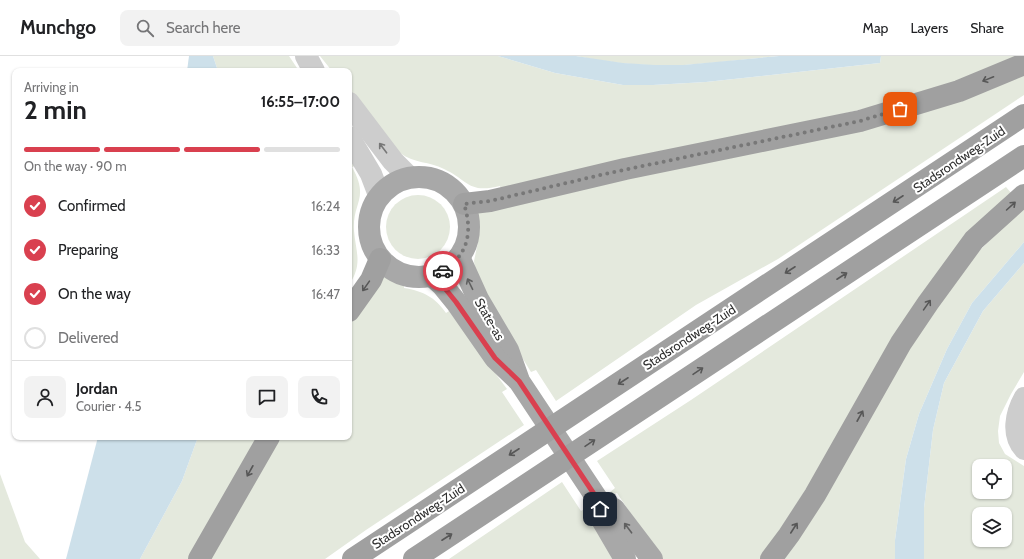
<!DOCTYPE html>
<html lang="en">
<head>
<meta charset="utf-8">
<style>
	body { margin:0; font-family:Cabin,sans-serif; background:#f2f2f2; color:#202124; height:100vh; display:flex; flex-direction:column; font-size:15px; white-space:nowrap }
	* { box-sizing:border-box; margin:0 }
	p { font-size:13px; color:#757577 }
	.icon { flex:none; width:22px; height:22px; fill:none; stroke:currentColor; stroke-width:2; stroke-linecap:round; stroke-linejoin:round }
	.map { position:relative; flex:1; overflow:hidden }
	.side { position:absolute; left:12px; top:12px; width:340px; height:372px; display:flex; flex-direction:column; background:#fff; border-radius:8px; box-shadow:0 1px 3px #0004 }
	.side>* { flex:none }
	.controls { position:absolute; left:972px; top:403px; display:grid; gap:8px }
	.controls a { display:grid; place-items:center; width:40px; height:40px; border-radius:8px; background:#fff; box-shadow:0 1px 3px #0004; font-size:20px }
	.pin { position:absolute; display:grid; place-items:center; width:34px; height:34px; color:#fff; margin:-17px; border-radius:8px; box-shadow:0 2px 6px #0006 }
	.courier { position:absolute; display:grid; place-items:center; width:40px; height:40px; margin:-20px; border:3px solid #d9404f; border-radius:50%; background:#fff; color:#222; box-shadow:0 1px 5px #0007 }
	.overview em { font-style:normal; font-weight:700 }
	.overview div { display:flex; flex-direction:column-reverse }
	.overview { display:flex; align-items:center; justify-content:space-between; height:68px; padding:0 12px }
	h1 { font-size:26px; font-weight:700; line-height:30px }
	.bar { display:grid; grid-template-columns:repeat(4,1fr); gap:6px 4px; align-content:center; height:48px; padding:0 12px }
	.bar i { height:5px; border-radius:3px; background:#e0e0e0 }
	.bar .active { background:#d9404f }
	.bar p { grid-column:span 4 }
	.line { display:flex; align-items:center; gap:10px; padding:0 12px; border-top:1px solid #e0e0e0 }
	.line div { flex:1 }
	.round { display:grid; place-items:center; flex:none; width:42px; height:42px; border-radius:8px; background:#f2f2f2 }
	ol { padding:0 12px; list-style:none }
	li { display:flex; align-items:center; gap:12px; height:44px }
	li p { margin-inline-start:auto }
	li .icon { padding:4px; border-radius:50%; background:#d9404f; color:#fff; stroke-width:4 }
	li:last-child { color:#757577 }
	li i { width:22px; height:22px; border:2px solid #e0e0e0; border-radius:50% }
	header { display:flex; align-items:center; gap:24px; box-sizing:border-box; height:56px; padding:0 20px; background:#fff; border-bottom:1px solid #e0e0e0 }
	header strong { font-size:19px }
	nav { display:flex; gap:22px; margin-inline-start:auto; font-size:14px }
	.search { width:280px; height:36px; background:#f2f2f2; display:flex; align-items:center; gap:10px; box-sizing:border-box; padding:0 14px; border-radius:8px; color:#757577; font-size:15px }
	.map>svg:first-child { display:block }
	.green { fill:#e4e9dd; fill-rule:evenodd }
	.water { fill:#cde0ea }
	.lines { fill:none; stroke-linecap:round; stroke-linejoin:round }
	.minor { stroke:#cdcdcd; stroke-width:20 }
	.tertiary { stroke:#cdcdcd; stroke-width:22 }
	.primary { stroke:#a8a8a8; stroke-width:22 }
	.trunk { stroke:#a0a0a0; stroke-width:22 }
	.oneway { stroke:#575757 }
	.oneway2 { stroke:#777 }
	.oneway3 { stroke:#606060 }
	.done { stroke:#787878; stroke-width:4; stroke-dasharray:0 7.2 }
	.route { stroke:#d9404f; stroke-width:5 }
	.labels { text-anchor:middle; dominant-baseline:central; stroke-width:4; stroke-linejoin:round; paint-order:stroke }
	.street-label { font-size:13px; fill:#303030; stroke:#fff }
</style>
</head>
<body>
<header>
<strong>Munchgo</strong>
<div class="search"><svg class="icon" aria-label="search" viewBox="0 0 24 24"><circle cx="10" cy="10" r="6"/><path d="M15 15l6 6"/></svg>Search here</div>
<nav><a>Map</a><a>Layers</a><a>Share</a></nav>
</header>
<div class="map">
<svg width="1024" height="503" viewBox="0 0 1024 503">
	<rect width="100%" height="100%" fill="#fff"/>
	<!-- green -->
	<g class="green">
		<path d="M 213,0 L 289,0 L 299,15 L 218,15 Z"/>
		<path d="M 320,0 L 498,0 L 555,17 L 623,29 L 653,29 L 706,26 L 880,7 L 881,0 L 1021,0 L 955,27 L 888,47 L 796,69 L 501,134 L 500,130 C 468,138 468,124 444,113 C 429,105 415,108 400,97 L 349,36 L 349,15 L 332,15 Z"/>
		<path d="M 576,0 L 779,0 C 747,3 715,7 684,9 C 648,11 611,7 576,0 Z"/>
		<path d="M 1024,17 L 1024,39 L 778,203 L 696,249 L 556,345 L 536,314 L 531,316 L 499,264 L 475,213 L 474,205 L 478,186 L 476,185 L 478,166 L 477,156 Z"/>
		<path d="M 349,98 L 355,110 L 352,111 C 370,143 352,146 354,175 C 356,197 363,208 349,229 Z"/>
		<path d="M 1006,131 L 1012,138 L 836,387 L 761,503 L 661,503 L 617,437 L 612,439 L 610,436 L 615,432 L 597,405 L 691,344 Z"/>
		<circle cx="418" cy="171" r="32"/>
		<path d="M 1024,151 L 1024,186 L 972,247 L 947,293 L 919,358 L 906,403 L 895,484 L 895,503 L 780,503 L 885,330 L 957,221 L 980,194 Z"/>
		<path d="M 1024,207 L 1024,316 L 1011,338 L 1000,360 L 998,375 L 999,387 L 1005,398 L 1024,410 L 1024,503 L 924,503 L 924,452 L 933,374 L 944,327 L 983,255 ZM 979,410 L 1005,410 L 1005,436 L 979,436 ZM 979,458 L 1005,458 L 1005,484 L 979,484 Z"/>
		<path d="M 383,220 L 395,227 L 404,229 L 404,232 C 423,235 435,241 446,257 L 449,255 L 507,333 L 502,336 L 524,369 L 366,474 L 325,503 L 211,503 L 276,381 L 349,381 L 349,263 Z"/>
		<path d="M 198,381 L 258,381 L 188,503 L 140,503 L 182,425 Z"/>
		<path d="M 0,418 L 25,486 L 40,503 L 0,503 Z"/>
		<path d="M 562,426 L 581,455 L 586,452 L 617,503 L 449,503 Z"/>
	</g>
	<!-- water -->
	<g class="water">
		<path d="M 189,0 L 213,0 L 218,15 L 187,15 Z"/>
		<path d="M 498,0 L 576,0 L 623,7 L 655,9 L 683,9 L 779,0 L 881,0 L 880,7 L 706,26 L 653,29 L 623,29 L 555,17 Z"/>
		<path d="M 1024,186 L 1024,207 L 983,255 L 944,327 L 933,374 L 924,452 L 924,503 L 895,503 L 895,484 L 906,403 L 919,358 L 947,293 L 972,247 Z"/>
		<path d="M 98,381 L 198,381 L 182,425 L 140,503 L 66,503 Z"/>
	</g>
	<g class="lines">
		<!-- minor -->
		<path class="minor" d="M 1024,341 C 1015,357 1010,379 1024,394"/>
		<!-- tertiary -->
		<g class="tertiary">
			<path d="M 306,0 L 314,15"/>
			<path d="M 349,47 L 393,105 L 409,121"/>
			<path d="M 349,81 L 371,118 L 379,139"/>
		</g>
		<!-- primary -->
		<g class="primary">
			<circle cx="419" cy="171" r="50"/>
			<path d="M 459,201 L 478,243 L 508,294 L 518,322"/>
			<path d="M 431,219 L 443,230 L 456,246 L 495,302 L 519,325 L 598,444 L 614,453 L 652,503"/>
			<path d="M 598,444 L 601,462 L 625,503"/>
		</g>
		<!-- trunk -->
		<g class="trunk">
			<path d="M 464,148 L 490,145 L 625,113 L 860,65 L 959,35 L 1024,8"/>
			<path d="M 349,255 L 371,224 L 380,203"/>
			<path d="M 199,503 L 269,381"/>
			<path d="M 353,503 L 1024,59"/>
			<path d="M 414,503 L 1024,100"/>
			<path d="M 771,503 L 789,479 L 815,439 L 901,287 L 928,247 L 974,184 L 1024,139"/>
		</g>
	</g>
	<!-- one-way arrows -->
	<defs><path id="oneway-shaft" d="M-6 0H5M1.5-3L5.5 0L1.5 3" fill="none" stroke-width="1.6" stroke-linecap="round" stroke-linejoin="round"/></defs>
	<g class="oneway">
		<use href="#oneway-shaft" transform="translate(988 23) rotate(158)"/>
		<use href="#oneway-shaft" transform="translate(898 143) rotate(147)"/>
		<use href="#oneway-shaft" transform="translate(1011 150) rotate(-42)"/>
		<use href="#oneway-shaft" transform="translate(790 214) rotate(147)"/>
		<use href="#oneway-shaft" transform="translate(842 220) rotate(-33)"/>
		<use href="#oneway-shaft" transform="translate(366 230) rotate(125)"/>
		<use href="#oneway-shaft" transform="translate(927 249) rotate(-55)"/>
		<use href="#oneway-shaft" transform="translate(698 315) rotate(-34)"/>
		<use href="#oneway-shaft" transform="translate(623 325) rotate(147)"/>
		<use href="#oneway-shaft" transform="translate(860 360) rotate(-61)"/>
		<use href="#oneway-shaft" transform="translate(590 387) rotate(-34)"/>
		<use href="#oneway-shaft" transform="translate(514 396) rotate(147)"/>
		<use href="#oneway-shaft" transform="translate(250 415) rotate(119)"/>
		<use href="#oneway-shaft" transform="translate(794 472) rotate(-57)"/>
		<use href="#oneway-shaft" transform="translate(447 481) rotate(-33)"/>
	</g>
	<use class="oneway2" href="#oneway-shaft" transform="translate(383 92) rotate(-127)"/>
	<g class="oneway3">
		<use href="#oneway-shaft" transform="translate(470 228) rotate(-116)"/>
		<use href="#oneway-shaft" transform="translate(628 472) rotate(-127)"/>
	</g>
	<g class="lines">
		<!-- done -->
		<path class="done" d="M 443,215 C 468,199 473,176 464,148 L 490,145 L 609,117 L 860,65 L 900,53"/>
		<!-- route -->
		<path class="route" d="M 443,215 L 431,219 L 443,230 L 456,246 L 495,302 L 519,325 L 598,444 L 600,453"/>
	</g>
	<g class="labels">
		<!-- street labels -->
		<g class="street-label">
			<text transform="translate(959 103) rotate(-34)">Stadsrondweg-Zuid</text>
			<text transform="translate(490 263) rotate(60)">State-as</text>
			<text transform="translate(689 281) rotate(-33)">Stadsrondweg-Zuid</text>
			<text transform="translate(418 460) rotate(-33)">Stadsrondweg-Zuid</text>
		</g>
	</g>
</svg>
<div class="controls">
<a><svg class="icon" aria-label="locate" viewBox="0 0 24 24"><circle cx="12" cy="12" r="6"/><path d="M12 2v4M12 18v4M2 12h4M18 12h4"/></svg></a>
<a><svg class="icon" aria-label="layers" viewBox="0 0 24 24"><path d="M12 4l9 5-9 5-9-5zM3 14l9 5 9-5"/></svg></a>
</div>
<div class="pin" style="left:900px;top:53px;background:#ea580c"><svg class="icon" aria-label="bag" viewBox="0 0 24 24"><path d="M5 8h14l-1 12H6zM9 8a3 3 0 0 1 6 0"/></svg></div>
<div class="pin" style="left:600px;top:453px;background:#1f2937"><svg class="icon" aria-label="home" viewBox="0 0 24 24"><path d="M3 11l9-7 9 7M6 9v11h12V9"/></svg></div>
<div class="courier" style="left:443px;top:215px"><svg class="icon" aria-label="car" viewBox="0 0 24 24"><path d="M5 17H2v-5l4-1 3-4h7l3 4 3 1v5h-3M9 17h6M6 11h13"/><circle cx="7" cy="17" r="2"/><circle cx="17" cy="17" r="2"/></svg></div>
<section class="side">
<div class="overview"><div><h1>2 min</h1><p>Arriving in</p></div><em>16:55–17:00</em></div>
<div class="bar"><i class="active"></i><i class="active"></i><i class="active"></i><i></i><p>On the way · 90 m</p></div>
<ol>
<li><svg class="icon" aria-label="check" viewBox="0 0 24 24"><path d="M5 12l5 5 9-10"/></svg>Confirmed<p>16:24</p></li>
<li><svg class="icon" aria-label="check" viewBox="0 0 24 24"><path d="M5 12l5 5 9-10"/></svg>Preparing<p>16:33</p></li>
<li><svg class="icon" aria-label="check" viewBox="0 0 24 24"><path d="M5 12l5 5 9-10"/></svg>On the way<p>16:47</p></li>
<li><i></i>Delivered</li>
</ol>
<div class="line" style="height:72px"><a class="round"><svg class="icon" aria-label="person" viewBox="0 0 24 24"><circle cx="12" cy="8" r="4"/><path d="M4 21q1-7 8-7t8 7"/></svg></a><div><b>Jordan</b><p>Courier · 4.5</p></div><a class="round"><svg class="icon" aria-label="chat" viewBox="0 0 24 24"><path d="M4 5h16v11H9l-5 4z"/></svg></a><a class="round"><svg class="icon" aria-label="phone" viewBox="0 0 24 24"><path d="M5 4h4l2 5-3 2q2 4 5 5l2-3 5 2v4C11 20 4 13 5 4z"/></svg></a></div>
</section>
</div>
</body>
</html>
